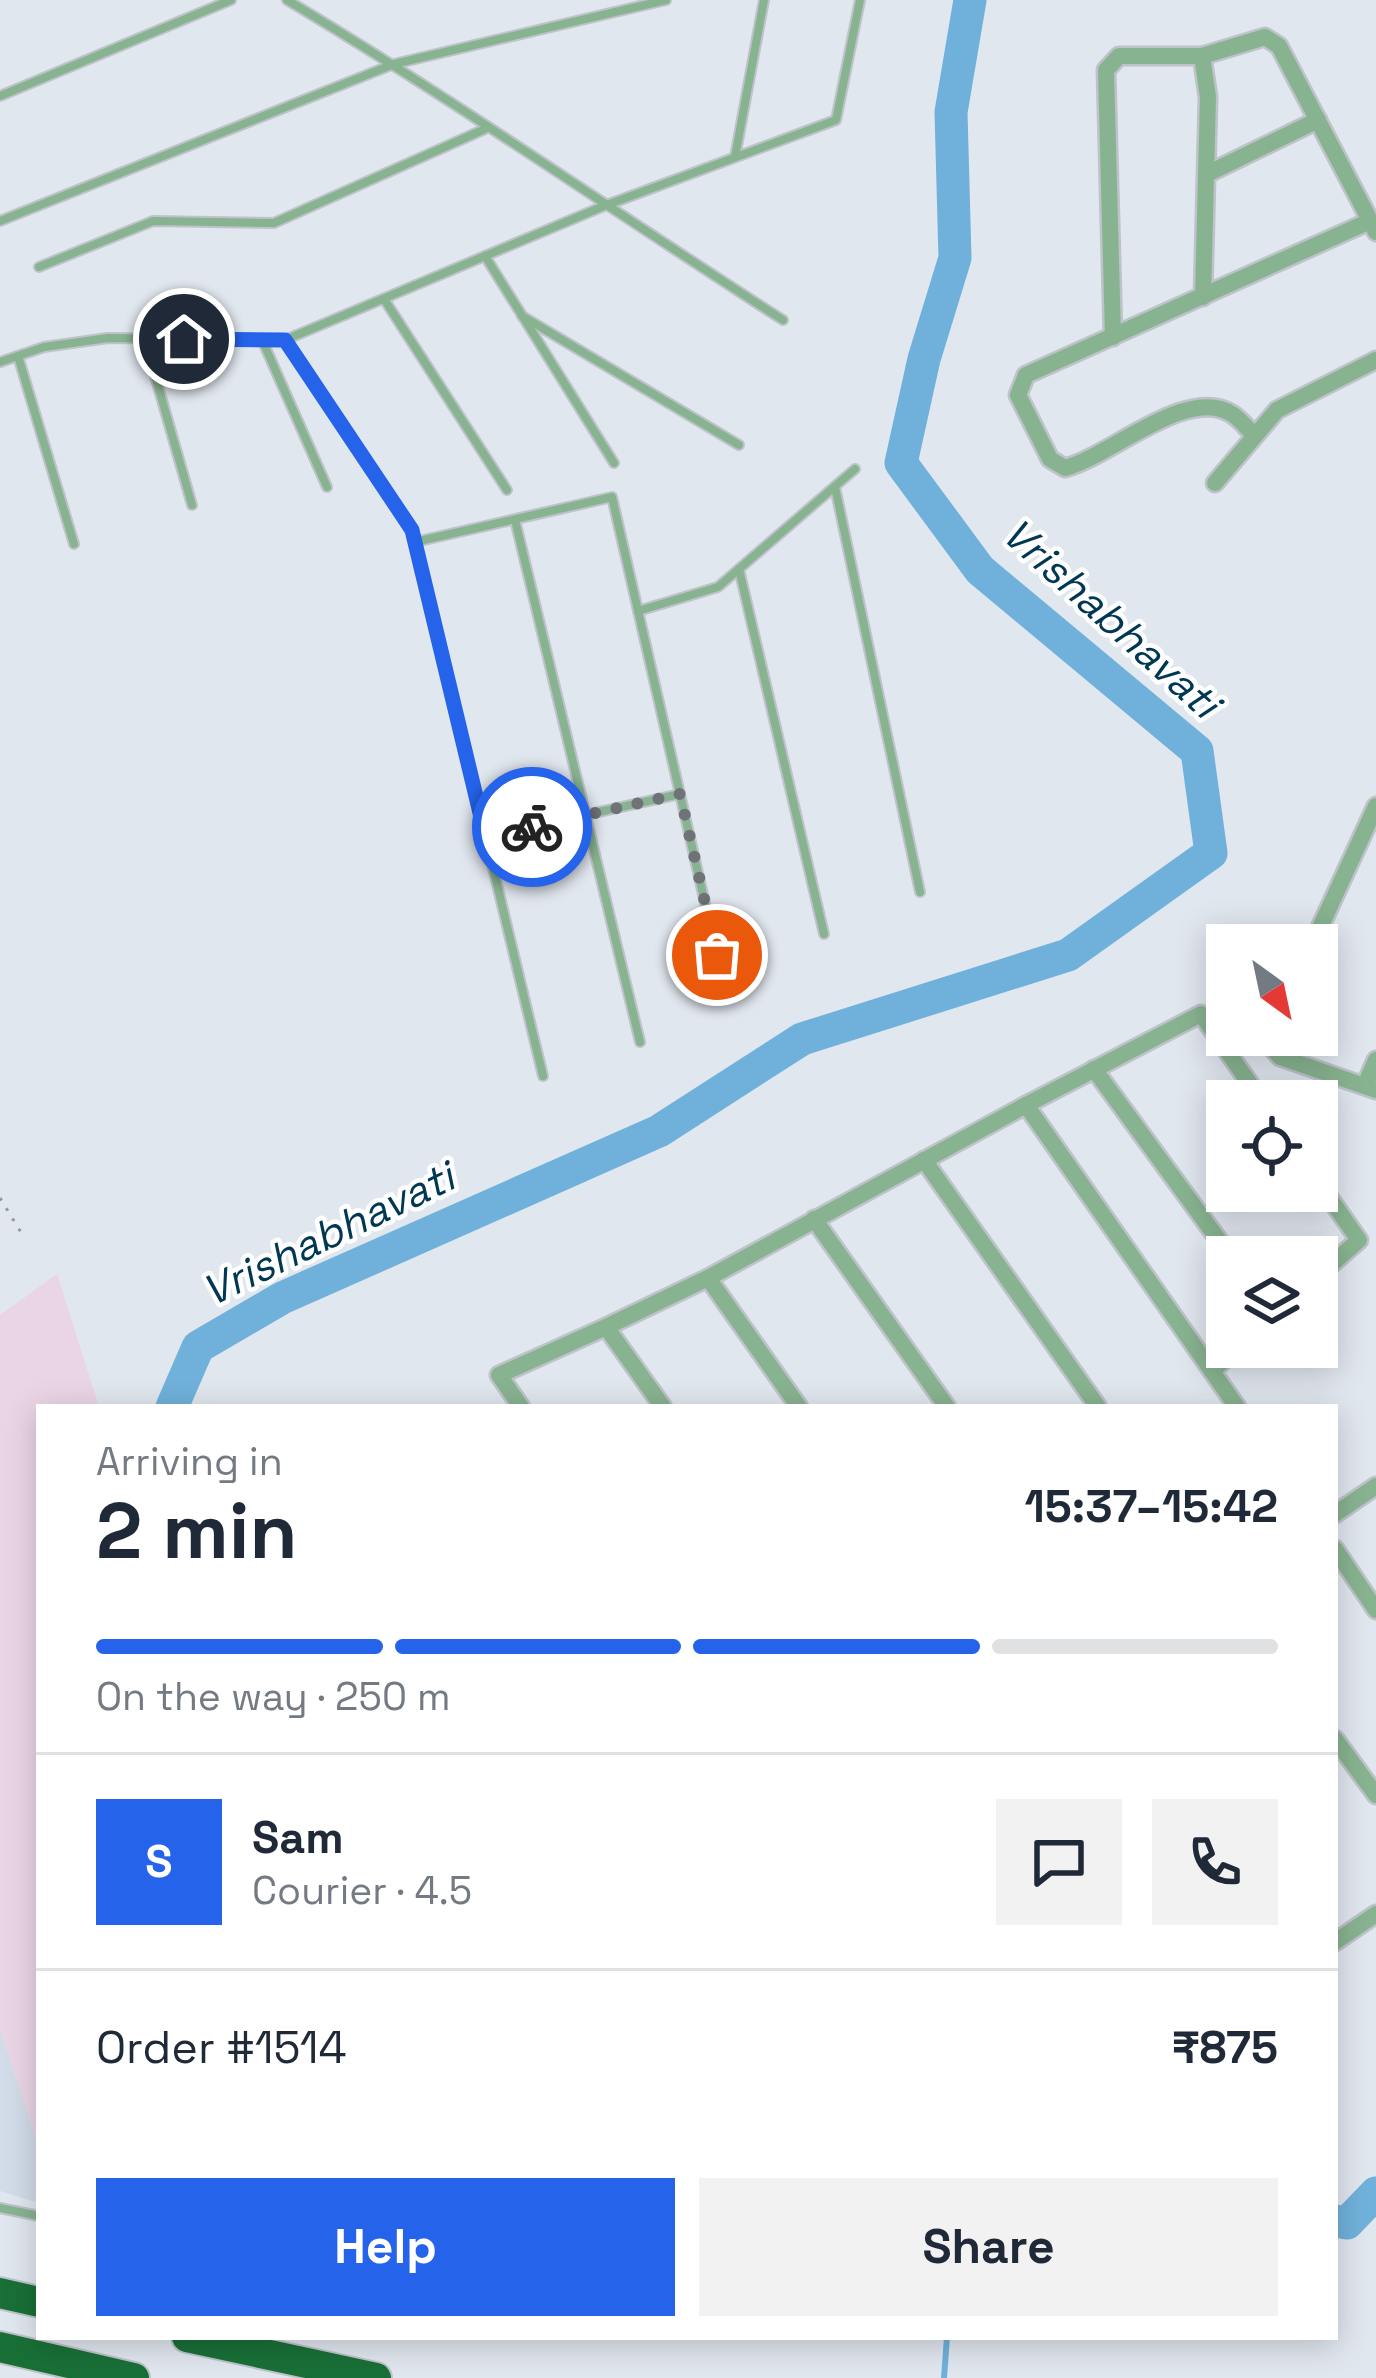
<!DOCTYPE html>
<html lang="en">
<head>
<meta charset="utf-8">
<style>
	body { margin:0; font-family:"Space Grotesk",sans-serif; background:#f2f2f3; color:#1f2937; height:100vh; display:flex; flex-direction:column; font-size:45px; white-space:nowrap }
	* { box-sizing:border-box; margin:0 }
	p { font-size:39px; color:#747a83 }
	.icon { flex:none; width:66px; height:66px; fill:none; stroke:currentColor; stroke-width:2; stroke-linecap:round; stroke-linejoin:round }
	.map { position:relative; flex:1; overflow:hidden }
	.panel { position:absolute; left:36px; top:1404px; width:1302px; height:936px; display:flex; flex-direction:column; background:#fff; border-radius:0px; box-shadow:0 6px 30px #0003 }
	.panel>* { flex:none }
	.needle { width:78px; rotate:147deg }
	.controls { position:absolute; left:1206px; top:924px; display:grid; gap:24px }
	.controls a { display:grid; place-items:center; width:132px; height:132px; border-radius:0px; background:#fff; box-shadow:0 6px 30px #0003; font-size:60px }
	.pin { position:absolute; display:grid; place-items:center; width:102px; height:102px; color:#fff; margin:-51px; border:6px solid #fff; border-radius:50%; box-shadow:0 3px 12px #0007 }
	.courier { position:absolute; display:grid; place-items:center; width:120px; height:120px; margin:-60px; border:9px solid #2563eb; border-radius:50%; background:#fff; color:#222; box-shadow:0 3px 15px #0007 }
	.head em { font-style:normal; font-weight:700 }
	.head div { display:flex; flex-direction:column-reverse }
	.head { display:flex; align-items:center; justify-content:space-between; height:204px; padding:0 60px }
	h1 { font-size:78px; font-weight:700; line-height:90px }
	.bar { display:grid; grid-template-columns:repeat(4,1fr); gap:18px 12px; align-content:center; height:144px; padding:0 60px }
	.bar i { height:15px; border-radius:9px; background:#e0e1e3 }
	.bar .on { background:#2563eb }
	.bar p { grid-column:span 4 }
	.line { display:flex; align-items:center; gap:30px; padding:0 60px; border-top:3px solid #e0e1e3 }
	.line div { flex:1 }
	.round { display:grid; place-items:center; flex:none; width:126px; height:126px; border-radius:0px; background:#f2f2f3 }
	.primary-button { display:flex; gap:24px; margin-top:auto; padding:24px 60px }
	.primary-button a { flex:1; height:138px; border-radius:0px; background:#2563eb; color:#fff; font-size:48px; font-weight:700; line-height:138px; text-align:center }
	.primary-button a+a { background:#f2f2f3; color:#1f2937 }
	.map>svg:first-child { display:block }
	.built { fill:#d2dce9 }
	.industrial { fill:#ead5e4 }
	.lines { fill:none; stroke-linecap:round; stroke-linejoin:round }
	.stream { stroke:#70b1db; stroke-width:6 }
	.river { stroke:#70b1db; stroke-width:33 }
	.lane-casing { stroke:#bec3ca; stroke-width:12 }
	.street-casing { stroke:#bec3ca; stroke-width:21 }
	.highway-casing { stroke:#bec3ca; stroke-width:34 }
	.path { stroke:#95999f; stroke-width:3; stroke-dasharray:3 9; stroke-linecap:butt }
	.lane { stroke:#88b390; stroke-width:8 }
	.street { stroke:#88b390; stroke-width:16 }
	.highway { stroke:#197037; stroke-width:30 }
	.done { stroke:#6f7277; stroke-width:12; stroke-dasharray:0 21.6 }
	.route { stroke:#2563eb; stroke-width:15 }
	.labels { text-anchor:middle; dominant-baseline:central; stroke-width:9; stroke-linejoin:round; paint-order:stroke }
	.water-label { font-size:42px; font-style:italic; fill:#003854; stroke:#fff }
</style>
</head>
<body>
<div class="map">
<svg width="1376" height="2378" viewBox="0 0 1376 2378">
	<rect width="100%" height="100%" fill="#e1e7ef"/>
	<!-- built -->
	<path class="built" d="M 0,2029 L 39,2148 L 39,2203 L 0,2191 Z"/>
	<!-- industrial -->
	<path class="industrial" d="M 57,1274 L 99,1407 L 39,1407 L 39,2148 L 0,2029 L 0,1315 Z"/>
	<g class="lines">
		<!-- stream -->
		<path class="stream" d="M 944,2378 L 947,2337"/>
		<!-- river -->
		<g class="river">
			<path d="M 172,1407 L 198,1347 L 282,1298 L 659,1131 L 802,1039 L 1068,955 L 1211,853 L 1197,751 L 980,570 L 901,463 L 924,359 L 955,258 L 951,112 L 970,0"/>
			<path d="M 1335,2221 L 1347,2223 L 1376,2193"/>
		</g>
		<defs>
			<g id="lane">
				<path d="M 287,0 C 456,101 617,214 783,320"/>
				<path d="M 0,96 L 231,0"/>
				<path d="M 735,157 L 764,0"/>
				<path d="M 0,221 L 394,64 L 666,0"/>
				<path d="M 485,256 L 614,463"/>
				<path d="M 39,267 L 153,221 L 274,223 L 485,129"/>
				<path d="M 384,299 L 507,490"/>
				<path d="M 522,316 L 739,445"/>
				<path d="M 144,337 L 192,505"/>
				<path d="M 285,340 L 412,530 L 543,1076"/>
				<path d="M 263,342 L 327,487"/>
				<path d="M 18,356 L 74,544"/>
				<path d="M 0,362 L 44,347 L 108,338 L 285,340 L 604,206 L 836,120 L 860,0"/>
				<path d="M 835,487 L 920,892"/>
				<path d="M 515,520 L 640,1042"/>
				<path d="M 415,542 L 612,497 L 726,995"/>
				<path d="M 739,569 L 824,934"/>
				<path d="M 638,611 L 718,587 L 855,469"/>
				<path d="M 486,837 L 680,794"/>
				<path d="M 0,2208 L 39,2216"/>
			</g>
			<g id="street">
				<path d="M 1202,56 L 1208,97 L 1203,297"/>
				<path d="M 1207,174 L 1318,120"/>
				<path d="M 1113,337 L 1106,70 L 1119,56 L 1202,56 L 1265,37 L 1279,46 L 1376,232"/>
				<path d="M 1253,434 C 1247,428 1240,419 1232,414 C 1187,385 1111,456 1065,468 L 1050,459 L 1018,395 L 1026,375 L 1370,221"/>
				<path d="M 1215,483 L 1277,410 L 1376,360"/>
				<path d="M 1312,945 L 1376,806"/>
				<path d="M 1270,1035 L 1272,1048 L 1280,1057 L 1376,1090"/>
				<path d="M 1094,1069 L 1231,1257"/>
				<path d="M 1365,1085 L 1376,1060"/>
				<path d="M 1026,1105 L 1201,1014 L 1262,1101"/>
				<path d="M 924,1160 L 1098,1407"/>
				<path d="M 1317,1180 L 1359,1240 L 1317,1277"/>
				<path d="M 814,1219 L 947,1407"/>
				<path d="M 1212,1371 L 1239,1347"/>
				<path d="M 521,1407 L 499,1375 L 606,1327"/>
				<path d="M 663,1407 L 606,1327 L 708,1278"/>
				<path d="M 799,1407 L 708,1278 L 1026,1105 L 1237,1407"/>
				<path d="M 1335,1514 L 1376,1486"/>
				<path d="M 1335,1549 L 1376,1610"/>
				<path d="M 1335,1739 L 1376,1795"/>
				<path d="M 1335,1942 L 1376,1914"/>
			</g>
			<g id="highway">
				<path d="M 0,2293 L 39,2302"/>
				<path d="M 187,2337 L 376,2378"/>
				<path d="M 0,2347 L 134,2378"/>
			</g>
		</defs>
		<!-- lane casing -->
		<use href="#lane" class="lane-casing"/>
		<!-- street casing -->
		<use href="#street" class="street-casing"/>
		<!-- highway casing -->
		<use href="#highway" class="highway-casing"/>
		<!-- path -->
		<path class="path" d="M 0,1198 L 22,1234"/>
		<!-- lane -->
		<use href="#lane" class="lane"/>
		<!-- street -->
		<use href="#street" class="street"/>
		<!-- highway -->
		<use href="#highway" class="highway"/>
	</g>
	<g class="lines">
		<!-- done -->
		<path class="done" d="M 532,827 L 680,794 L 717,955"/>
		<!-- route -->
		<path class="route" d="M 184,339 L 285,340 L 412,530 L 486,838 L 532,827"/>
	</g>
	<g class="labels">
		<!-- water labels -->
		<g class="water-label">
			<text transform="translate(1111 618) rotate(42)">Vrishabhavati</text>
			<text transform="translate(328 1234) rotate(-26)">Vrishabhavati</text>
		</g>
	</g>
</svg>
<div class="controls">
<a><svg class="needle" viewBox="-14 -14 28 28"><path d="M0-13l5 13h-10z" fill="#e53935"/><path d="M0 13l5-13h-10z" fill="#747a83"/></svg></a>
<a><svg class="icon" aria-label="locate" viewBox="0 0 24 24"><circle cx="12" cy="12" r="6"/><path d="M12 2v4M12 18v4M2 12h4M18 12h4"/></svg></a>
<a><svg class="icon" aria-label="layers" viewBox="0 0 24 24"><path d="M12 4l9 5-9 5-9-5zM3 14l9 5 9-5"/></svg></a>
</div>
<div class="pin" style="left:717px;top:955px;background:#ea580c"><svg class="icon" aria-label="bag" viewBox="0 0 24 24"><path d="M5 8h14l-1 12H6zM9 8a3 3 0 0 1 6 0"/></svg></div>
<div class="pin" style="left:184px;top:339px;background:#1f2937"><svg class="icon" aria-label="home" viewBox="0 0 24 24"><path d="M3 11l9-7 9 7M6 9v11h12V9"/></svg></div>
<div class="courier" style="left:532px;top:827px"><svg class="icon" aria-label="bike" viewBox="0 0 24 24"><circle cx="6" cy="16" r="4"/><circle cx="18" cy="16" r="4"/><path d="M6 16l4-8h5l3 8M10 8l3 8H6M13 5h3"/></svg></div>
<section class="panel">
<div class="head"><div><h1>2 min</h1><p>Arriving in</p></div><em>15:37–15:42</em></div>
<div class="bar"><i class="on"></i><i class="on"></i><i class="on"></i><i></i><p>On the way · 250 m</p></div>
<div class="line" style="height:216px"><b class="round" style="background:#2563eb;color:#fff">S</b><div><b>Sam</b><p>Courier · 4.5</p></div><a class="round"><svg class="icon" aria-label="chat" viewBox="0 0 24 24"><path d="M4 5h16v11H9l-5 4z"/></svg></a><a class="round"><svg class="icon" aria-label="phone" viewBox="0 0 24 24"><path d="M5 4h4l2 5-3 2q2 4 5 5l2-3 5 2v4C11 20 4 13 5 4z"/></svg></a></div>
<div class="line" style="height:156px"><div>Order #1514</div><b>₹875</b></div>
<div class="primary-button"><a>Help</a><a>Share</a></div>
</section>
</div>
</body>
</html>
